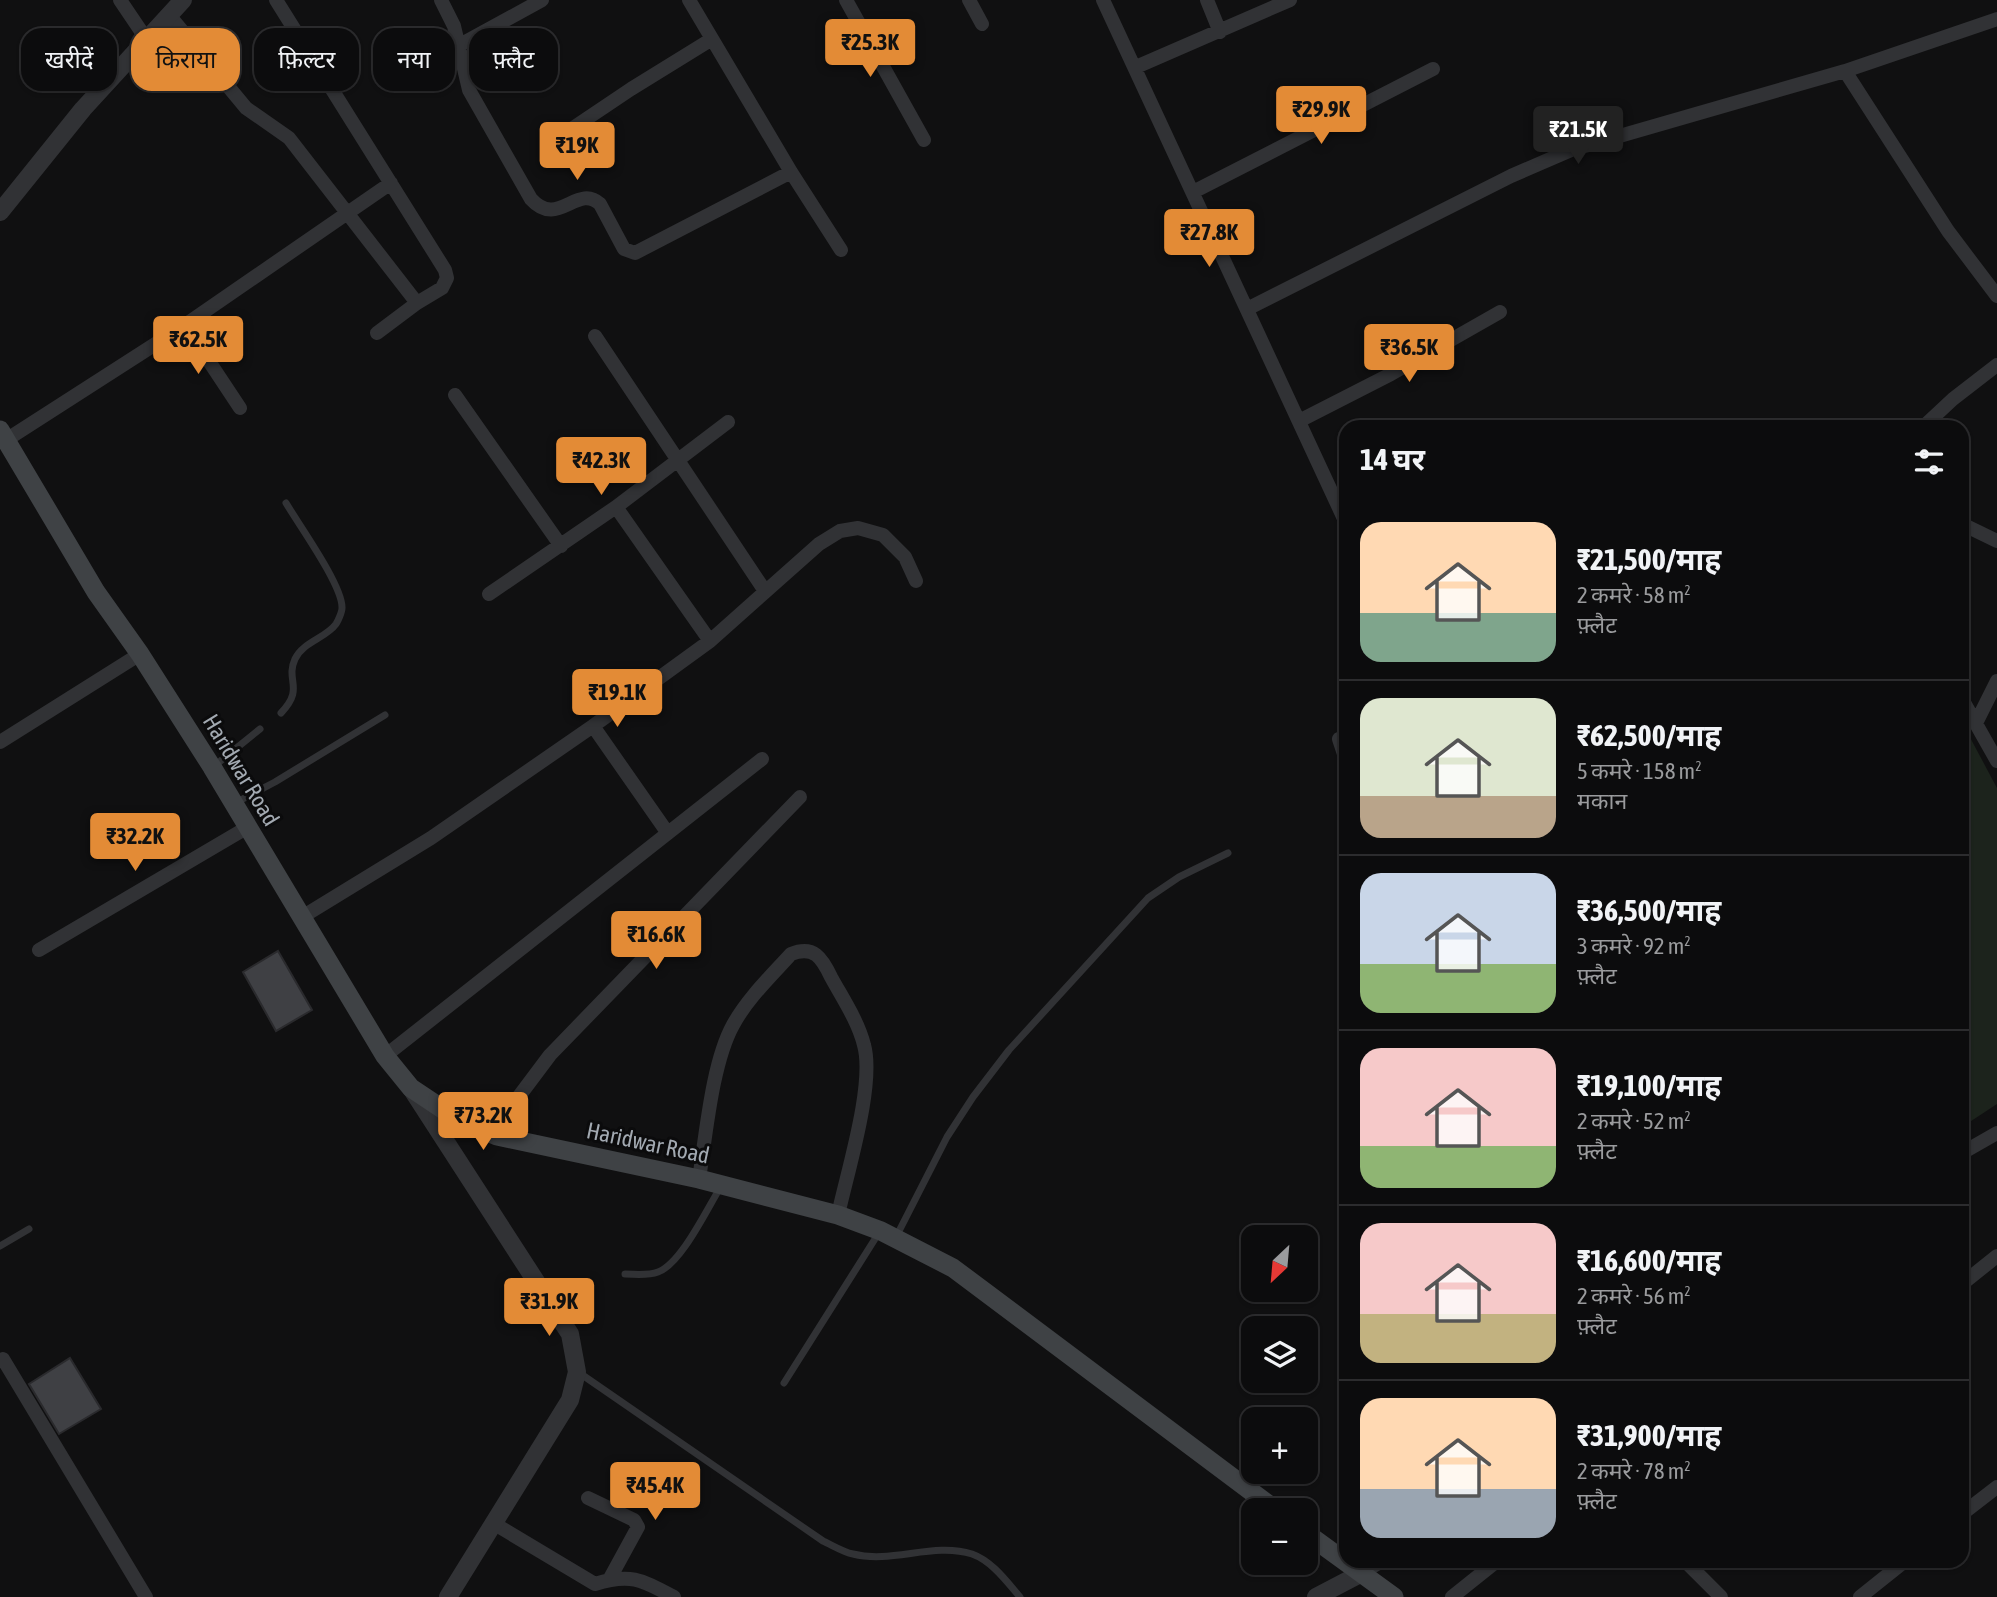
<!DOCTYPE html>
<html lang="hi">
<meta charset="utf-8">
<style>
body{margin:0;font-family:"Asap Condensed","Noto Sans Devanagari",sans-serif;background:#1a1a1b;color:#f1f3f6;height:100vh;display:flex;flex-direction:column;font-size:26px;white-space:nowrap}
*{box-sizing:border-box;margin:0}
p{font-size:23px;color:#9a9b9d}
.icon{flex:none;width:38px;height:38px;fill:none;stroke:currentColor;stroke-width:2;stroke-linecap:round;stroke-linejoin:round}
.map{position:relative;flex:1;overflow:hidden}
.panel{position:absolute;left:1339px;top:420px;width:630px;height:1148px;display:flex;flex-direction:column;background:#0c0c0d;border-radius:21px;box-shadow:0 2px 5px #0004,0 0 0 2px #2c2c2e}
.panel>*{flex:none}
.hud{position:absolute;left:21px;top:28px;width:665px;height:63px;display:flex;gap:14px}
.needle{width:46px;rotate:206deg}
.fabs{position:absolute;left:1241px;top:1225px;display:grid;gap:14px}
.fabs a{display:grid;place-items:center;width:77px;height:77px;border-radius:14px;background:#0c0c0d;box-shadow:0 2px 5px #0004,0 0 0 2px #2c2c2e;font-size:35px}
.price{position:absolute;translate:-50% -60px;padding:0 16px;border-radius:7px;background:#e38b36;color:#111;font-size:23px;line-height:46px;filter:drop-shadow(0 2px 4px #0008)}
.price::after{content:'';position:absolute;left:50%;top:42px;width:21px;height:16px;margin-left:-10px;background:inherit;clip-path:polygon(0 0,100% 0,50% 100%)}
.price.selected{background:#222;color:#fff}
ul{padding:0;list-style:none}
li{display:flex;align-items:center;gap:21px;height:175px;padding:0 21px}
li+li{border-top:2px solid #2c2c2e}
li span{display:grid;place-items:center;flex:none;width:196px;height:140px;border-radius:21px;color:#555}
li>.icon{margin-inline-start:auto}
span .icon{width:84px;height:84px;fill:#fffc;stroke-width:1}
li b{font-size:30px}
h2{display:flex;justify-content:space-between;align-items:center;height:84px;padding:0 21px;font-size:30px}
.pill{padding:0 24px;border-radius:21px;background:#0c0c0d;box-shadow:0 2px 5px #0004,0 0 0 2px #2c2c2e;font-size:24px;line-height:63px}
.pill.selected{background:#e38b36;color:#111}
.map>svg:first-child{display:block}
.green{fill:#1c231c}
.building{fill:#3f4044;stroke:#2a2a2d;stroke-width:2}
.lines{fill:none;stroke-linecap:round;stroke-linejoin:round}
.service{stroke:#313235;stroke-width:7}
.minor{stroke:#313235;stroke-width:14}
.tertiary{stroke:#313235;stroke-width:18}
.secondary{stroke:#3f4245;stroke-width:19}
.labels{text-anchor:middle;stroke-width:6;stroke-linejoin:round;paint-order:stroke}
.street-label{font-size:23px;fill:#a2a9b1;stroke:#0b0b0c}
</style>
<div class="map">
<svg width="1997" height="1597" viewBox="0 0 1997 1597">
<rect width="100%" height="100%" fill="#101011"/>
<path class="green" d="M1966,730L1997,788V1104L1962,1127V732Z"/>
<path class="building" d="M278,951L312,1010L276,1031L243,972Z
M70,1358L101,1409L59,1434L29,1384Z"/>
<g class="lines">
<path class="service" d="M281,713C305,688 285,681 295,659C303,642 326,638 336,624C338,621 342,612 342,608C343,586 299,525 286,503
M213,767L260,729
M237,802L275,782L385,715
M896,1237L947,1137L973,1097L1009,1050L1148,898L1179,877L1228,853
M0,1246L29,1229
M625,1274C635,1274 647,1276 658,1272C681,1264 707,1209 720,1188
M578,1372L823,1541C832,1545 843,1552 853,1554C892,1564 933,1542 972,1554C992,1561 1007,1582 1020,1597
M784,1383L880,1231"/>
<path class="minor" d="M120,0L147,40
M276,0L445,270L447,278L442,288L417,303L377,333
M441,0L454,26L469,90L531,199C558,229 577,183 600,204L624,249L635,253L791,172
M689,0L791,172L841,250
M846,0L924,140
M969,0L982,24
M1103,0L1346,523
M1207,0L1220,32
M169,15L246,108L289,138L417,303
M460,45L542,0
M1136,67L1290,0
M1845,71L1948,231L1997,296
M570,130L631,89L712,39
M1193,192L1433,69
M1247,309L1511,176L1571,150L1845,71L1997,19
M185,325L240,408
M595,336L765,591
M455,395L561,546
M1299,421L1391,374L1500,312
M1923,427L1953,399L1997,365
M6,440L185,325L391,183
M616,507L710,641
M1962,524L1997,541
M489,594L616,507L728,422
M1962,699L1997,761
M1976,723L1997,681
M593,726L667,832
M1339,739L1346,760
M0,742L140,654
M302,917L431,838L593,726L710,641L819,544L840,531L858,528L883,535L905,557L916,581
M39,950L248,827
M385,1056L762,759
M497,1136L511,1107L550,1055L800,797
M1962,1153L1997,1133
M699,1179C706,1135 712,1063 733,1025C747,999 771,976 791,954C814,945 822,958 831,977C843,999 858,1021 864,1045C875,1084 847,1173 838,1215
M1962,1284L1997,1256
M0,1361L3,1359L146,1597
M588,1498L634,1520L638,1527L609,1580
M1962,1514L1997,1487
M493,1523L595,1584C631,1573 642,1580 674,1597
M1685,1561L1721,1597
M1360,1574L1382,1561
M1452,1597L1497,1561
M1860,1597L1905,1561"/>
<path class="tertiary" d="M0,212L83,109L183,0
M411,1088L570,1334L577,1372L570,1400L448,1597
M1316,1597L1360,1574"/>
<path class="secondary" d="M0,430L96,592L140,654L212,767L385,1056L411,1088L456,1118L497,1136L699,1179L838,1215L881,1231L953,1268L1276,1510
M1306,1533L1394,1597"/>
</g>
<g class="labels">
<g class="street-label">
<text transform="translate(241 770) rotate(59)" y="8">Haridwar Road</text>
<text transform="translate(648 1143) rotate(12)" y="8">Haridwar Road</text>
</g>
</g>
</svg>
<div class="fabs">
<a><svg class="needle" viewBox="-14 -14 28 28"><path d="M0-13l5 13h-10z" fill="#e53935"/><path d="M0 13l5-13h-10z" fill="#9a9b9d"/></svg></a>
<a><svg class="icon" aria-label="layers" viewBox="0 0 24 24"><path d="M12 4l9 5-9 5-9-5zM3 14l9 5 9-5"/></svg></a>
<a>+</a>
<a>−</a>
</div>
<b class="price" style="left:870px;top:79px">₹25.3K</b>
<b class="price" style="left:1321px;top:146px">₹29.9K</b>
<b class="price selected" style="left:1578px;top:166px">₹21.5K</b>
<b class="price" style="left:577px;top:182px">₹19K</b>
<b class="price" style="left:1209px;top:269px">₹27.8K</b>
<b class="price" style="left:198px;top:376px">₹62.5K</b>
<b class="price" style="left:1409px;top:384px">₹36.5K</b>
<b class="price" style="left:601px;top:497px">₹42.3K</b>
<b class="price" style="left:617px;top:729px">₹19.1K</b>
<b class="price" style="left:135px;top:873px">₹32.2K</b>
<b class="price" style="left:656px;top:971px">₹16.6K</b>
<b class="price" style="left:483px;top:1152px">₹73.2K</b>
<b class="price" style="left:549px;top:1338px">₹31.9K</b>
<b class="price" style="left:655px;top:1522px">₹45.4K</b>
<div class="hud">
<a class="pill">खरीदें</a>
<a class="pill selected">किराया</a>
<a class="pill">फ़िल्टर</a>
<a class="pill">नया</a>
<a class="pill">फ़्लैट</a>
</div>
<section class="panel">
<h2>14 घर<svg class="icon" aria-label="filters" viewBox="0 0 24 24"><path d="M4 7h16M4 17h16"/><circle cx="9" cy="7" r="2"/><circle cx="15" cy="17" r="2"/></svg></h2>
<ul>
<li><span style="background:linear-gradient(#ffd9b3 65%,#7fa58c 0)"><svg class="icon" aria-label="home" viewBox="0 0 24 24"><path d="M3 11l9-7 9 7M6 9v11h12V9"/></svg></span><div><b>₹21,500/माह</b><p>2 कमरे · 58 m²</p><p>फ़्लैट</p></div></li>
<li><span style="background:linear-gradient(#dfe7d0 70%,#b9a48a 0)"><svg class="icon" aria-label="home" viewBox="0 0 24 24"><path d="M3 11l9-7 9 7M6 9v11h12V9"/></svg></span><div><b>₹62,500/माह</b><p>5 कमरे · 158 m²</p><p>मकान</p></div></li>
<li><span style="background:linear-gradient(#c9d6e8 65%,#8fb573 0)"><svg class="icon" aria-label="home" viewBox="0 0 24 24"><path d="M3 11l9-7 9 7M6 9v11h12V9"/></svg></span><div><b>₹36,500/माह</b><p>3 कमरे · 92 m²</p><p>फ़्लैट</p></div></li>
<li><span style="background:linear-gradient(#f6c9c9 70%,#8fb573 0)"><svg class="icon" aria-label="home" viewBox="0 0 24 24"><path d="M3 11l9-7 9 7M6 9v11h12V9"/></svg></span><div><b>₹19,100/माह</b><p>2 कमरे · 52 m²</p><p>फ़्लैट</p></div></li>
<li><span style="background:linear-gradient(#f6c9c9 65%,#c2b280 0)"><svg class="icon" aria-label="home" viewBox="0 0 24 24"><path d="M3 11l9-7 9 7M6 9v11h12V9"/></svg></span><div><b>₹16,600/माह</b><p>2 कमरे · 56 m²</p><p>फ़्लैट</p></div></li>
<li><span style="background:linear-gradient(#ffd9b3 65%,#9aa5b1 0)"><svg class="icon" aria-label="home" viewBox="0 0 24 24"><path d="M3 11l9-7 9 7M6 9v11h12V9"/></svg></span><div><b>₹31,900/माह</b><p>2 कमरे · 78 m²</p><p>फ़्लैट</p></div></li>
</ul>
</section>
</div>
